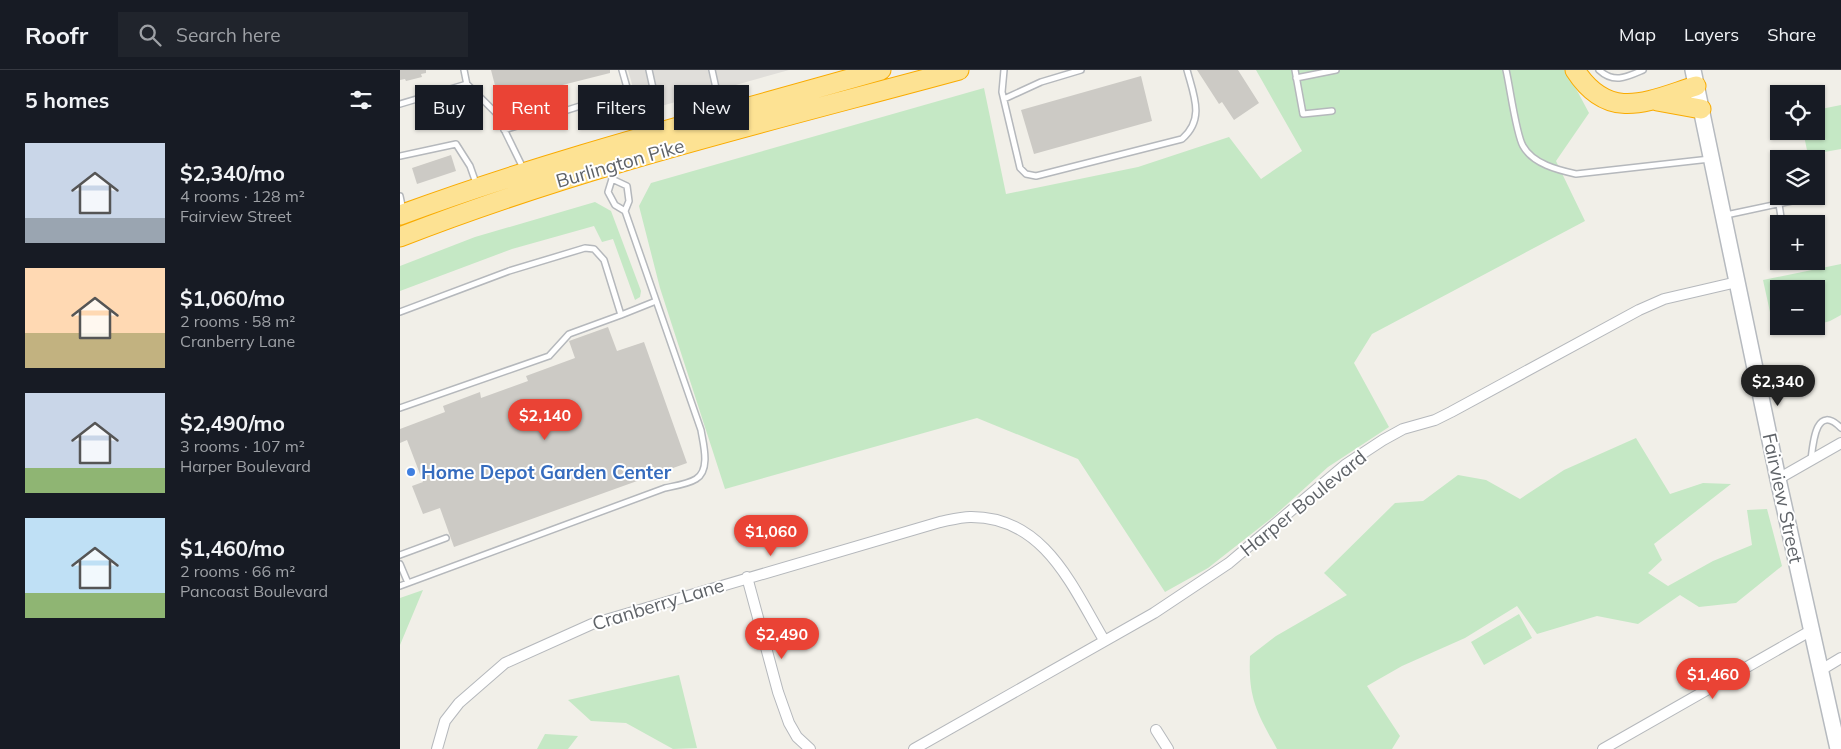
<!DOCTYPE html>
<meta charset="utf-8">
<style>
body{margin:0;font-family:Mulish,sans-serif;background:#20242c;color:#f1f3f6;height:100vh;display:flex;flex-direction:column;font-size:19px;white-space:nowrap}
*{box-sizing:border-box;margin:0}
p{font-size:16px;color:#9ea1a6}
.icon{flex:none;width:28px;height:28px;fill:none;stroke:currentColor;stroke-width:2;stroke-linecap:round;stroke-linejoin:round}
.map{position:relative;flex:1;overflow:hidden}
.panel{display:flex;flex-direction:column;background:#171b24;width:400px}
.panel>*{flex:none}
.top-card{position:absolute;left:15px;top:15px;width:475px;height:45px;display:flex;gap:10px}
.buttons{position:absolute;left:1370px;top:15px;display:grid;gap:10px}
.buttons a{display:grid;place-items:center;width:55px;height:55px;border-radius:0px;background:#171b24;box-shadow:0 1px 4px #0004;font-size:25px}
.price{position:absolute;translate:-50% -42px;padding:0 11px;border-radius:18px;background:#ea4335;color:#fff;font-size:16px;line-height:32px;filter:drop-shadow(0 1px 2px #0008)}
.price::after{content:'';position:absolute;left:50%;top:30px;width:15px;height:11px;margin-left:-8px;background:inherit;clip-path:polygon(0 0,100% 0,50% 100%)}
.price.selected{background:#222;color:#fff}
ul{padding:0;list-style:none}
li{display:flex;align-items:center;gap:15px;height:125px;padding:0 25px}
li span{display:grid;place-items:center;flex:none;width:140px;height:100px;border-radius:0px;color:#555}
li>.icon{margin-inline-start:auto}
span .icon{width:60px;height:60px;fill:#fffc;stroke-width:1}
li b{font-size:21px}
h2{display:flex;justify-content:space-between;align-items:center;height:60px;padding:0 25px;font-size:21px}
.pill{padding:0 18px;border-radius:0px;background:#171b24;box-shadow:0 1px 4px #0004;font-size:18px;line-height:45px}
.pill.selected{background:#ea4335;color:#fff}
header{display:flex;align-items:center;gap:30px;box-sizing:border-box;height:70px;padding:0 25px;background:#171b24;border-bottom:1px solid #363941}
header strong{font-size:24px}
nav{display:flex;gap:28px;margin-inline-start:auto;font-size:18px}
.search{width:350px;height:45px;background:#20242c;display:flex;align-items:center;gap:12px;box-sizing:border-box;padding:0 18px;border-radius:0px;color:#9ea1a6;font-size:19px}
main{display:flex;flex:1;min-height:0}
.map>svg:first-child{display:block}
.industrial{fill:#e0deda}
.green{fill:#c5e8c5}
.building{fill:#cccac5}
.lines{fill:none;stroke-linecap:round;stroke-linejoin:round}
.lane-casing{stroke:#b5b8bc;stroke-width:8}
.street-casing{stroke:#b5b8bc;stroke-width:12}
.secondary-casing{stroke:#b6babf;stroke-width:18}
.highway-casing{stroke:#f9ab00;stroke-width:21}
.lane{stroke:#fff;stroke-width:5}
.street{stroke:#fff;stroke-width:10}
.secondary{stroke:#fff;stroke-width:15}
.highway{stroke:#fde293;stroke-width:19}
.shop-dot{fill:#3f7fe0;stroke:#fff;stroke-width:2}
.labels{text-anchor:middle;stroke-width:4;stroke-linejoin:round;paint-order:stroke}
.street-label{font-size:19px;fill:#5f6368;stroke:#fff}
.shop-label{font-size:19px;font-weight:bold;fill:#366cbe;stroke:#fff;text-anchor:start}
</style>
<header>
<strong>Roofr</strong>
<div class="search"><svg class="icon" aria-label="search" viewBox="0 0 24 24"><circle cx="10" cy="10" r="6"/><path d="M15 15l6 6"/></svg>Search here</div>
<nav><a>Map</a><a>Layers</a><a>Share</a></nav>
</header>
<main>
<section class="panel">
<h2>5 homes<svg class="icon" aria-label="filters" viewBox="0 0 24 24"><path d="M4 7h16M4 17h16"/><circle cx="9" cy="7" r="2"/><circle cx="15" cy="17" r="2"/></svg></h2>
<ul>
<li><span style="background:linear-gradient(#c9d6e8 75%,#9aa5b1 0)"><svg class="icon" aria-label="home" viewBox="0 0 24 24"><path d="M3 11l9-7 9 7M6 9v11h12V9"/></svg></span><div><b>$2,340/mo</b><p>4 rooms · 128 m²</p><p>Fairview Street</p></div></li>
<li><span style="background:linear-gradient(#ffd9b3 65%,#c2b280 0)"><svg class="icon" aria-label="home" viewBox="0 0 24 24"><path d="M3 11l9-7 9 7M6 9v11h12V9"/></svg></span><div><b>$1,060/mo</b><p>2 rooms · 58 m²</p><p>Cranberry Lane</p></div></li>
<li><span style="background:linear-gradient(#c9d6e8 75%,#8fb573 0)"><svg class="icon" aria-label="home" viewBox="0 0 24 24"><path d="M3 11l9-7 9 7M6 9v11h12V9"/></svg></span><div><b>$2,490/mo</b><p>3 rooms · 107 m²</p><p>Harper Boulevard</p></div></li>
<li><span style="background:linear-gradient(#bfe0f5 75%,#8fb573 0)"><svg class="icon" aria-label="home" viewBox="0 0 24 24"><path d="M3 11l9-7 9 7M6 9v11h12V9"/></svg></span><div><b>$1,460/mo</b><p>2 rooms · 66 m²</p><p>Pancoast Boulevard</p></div></li>
</ul>
</section>
<div class="map">
<svg width="1441" height="679" viewBox="0 0 1441 679">
<rect width="100%" height="100%" fill="#f1efe8"/>
<path class="industrial" d="M228,0H389L240,42Z"/>
<path class="green" d="M856,0H1166L1189,43L1156,91L1185,151L972,264L954,293L989,357L928,397L873,447L808,498L765,522L678,389L577,348L325,419L260,218L239,136L251,113L584,18L606,124L738,97L829,67L861,109L902,81Z
M1441,35V79L1408,85L1403,61H1416V40Z
M195,132L211,141L241,221L240,227L235,230L213,169L202,172L194,156L112,179L0,221V196L75,167Z
M1441,194V245L1430,251L1416,255V219H1379V256H1410L1375,265L1363,210Z
M1236,368L1270,424L1303,413L1331,414L1254,474L1262,490L1248,503L1268,516L1313,491L1352,475L1347,440L1367,439L1382,496L1336,533L1299,537L1280,525L1238,554L1197,546L1137,564L1117,536L1065,568L1002,596L967,616L1000,666L992,679H877C857,643 848,628 850,586L876,566L947,525L924,503L995,433L1023,431L1058,405L1086,410L1120,429L1164,400Z
M23,520L0,575V528Z
M1119,544L1132,568L1084,595L1071,572Z
M279,605L297,678L273,679L226,653L191,651L168,630Z
M145,664L178,666L168,679H137Z"/>
<path class="building" d="M0,0H26V3L21,4L22,7L6,11L5,9L0,10Z
M91,0H210V3L99,31Z
M797,0H838L859,33L834,50L822,32L819,34Z
M741,6L752,51L634,84L621,40Z
M51,85L56,101L17,114L12,98Z
M208,257L217,281L244,272L287,393L54,477L40,438L23,444L12,416L23,412L7,370L0,373V359L45,342L43,336L80,322L81,328L128,311L126,306L175,288L169,271Z"/>
<g class="lines">
<g class="lane-casing">
<path id="lane" d="M64,0L67,15
M249,0L262,59
M312,0L321,41
M604,0L602,22L620,98L626,104L636,106L782,69C805,49 794,26 787,0
M895,0L903,44L932,41
M1106,0C1110,17 1116,64 1123,76C1133,94 1158,100 1176,104L1310,89
M1199,0C1214,14 1227,7 1243,0
M896,8L936,0
M604,29L641,12L681,0
M0,34L67,14L96,43L124,100
M104,60L228,21L222,0
M0,86L56,74L70,96L76,113
M212,109L227,116L229,131L225,141
M0,126L3,140
M1379,134L1382,154
M1326,145L1406,128
M0,242L109,201L185,178L194,179L204,190L221,245L256,231
M0,338L149,286L169,264L221,245
M1411,390C1413,372 1416,333 1441,358
M0,485L46,468
M0,494L8,513
M0,516L265,418C274,416 288,414 296,409C311,400 303,373 301,360L225,141L215,135L208,122L212,109L210,99"/>
</g>
<g class="street-casing">
<path id="street" d="M1378,409L1441,373
M347,507L378,622L389,653L397,667L410,679
M1421,600L1441,588
M756,660L768,679
M37,679L45,651L59,633L105,593L192,554L540,452C550,450 561,447 570,447C644,446 672,516 704,570
M514,679L754,543L829,493L945,395L983,370L1003,359L1035,350L1051,342L1239,240L1264,229L1337,212
M1203,679L1412,560"/>
</g>
<g class="secondary-casing">
<path id="secondary" d="M1293,0L1378,409L1438,679"/>
</g>
<g class="highway-casing">
<path id="highway" d="M1175,0C1209,53 1248,31 1296,16
M1257,31L1301,39
M0,145C157,87 320,46 481,0
M0,167C181,96 371,51 559,0"/>
</g>
<use href="#lane" class="lane"/>
<use href="#street" class="street"/>
<use href="#secondary" class="secondary"/>
<use href="#highway" class="highway"/>
</g>
<circle class="shop-dot" cx="11" cy="402" r="5"/>
<g class="labels">
<g class="street-label">
<text transform="translate(220 93) rotate(-16)" y="7">Burlington Pike</text>
<text transform="translate(1383 428) rotate(78)" y="7">Fairview Street</text>
<text transform="translate(903 433) rotate(-39)" y="7">Harper Boulevard</text>
<text transform="translate(258 534) rotate(-17)" y="7">Cranberry Lane</text>
</g>
<g class="shop-label">
<text x="21" y="409">Home Depot Garden Center</text>
</g>
</g>
</svg>
<div class="buttons">
<a><svg class="icon" aria-label="locate" viewBox="0 0 24 24"><circle cx="12" cy="12" r="6"/><path d="M12 2v4M12 18v4M2 12h4M18 12h4"/></svg></a>
<a><svg class="icon" aria-label="layers" viewBox="0 0 24 24"><path d="M12 4l9 5-9 5-9-5zM3 14l9 5 9-5"/></svg></a>
<a>+</a>
<a>−</a>
</div>
<b class="price selected" style="left:1378px;top:337px">$2,340</b>
<b class="price" style="left:145px;top:371px">$2,140</b>
<b class="price" style="left:371px;top:487px">$1,060</b>
<b class="price" style="left:382px;top:590px">$2,490</b>
<b class="price" style="left:1313px;top:630px">$1,460</b>
<div class="top-card">
<a class="pill">Buy</a>
<a class="pill selected">Rent</a>
<a class="pill">Filters</a>
<a class="pill">New</a>
</div>
</div>
</main>
